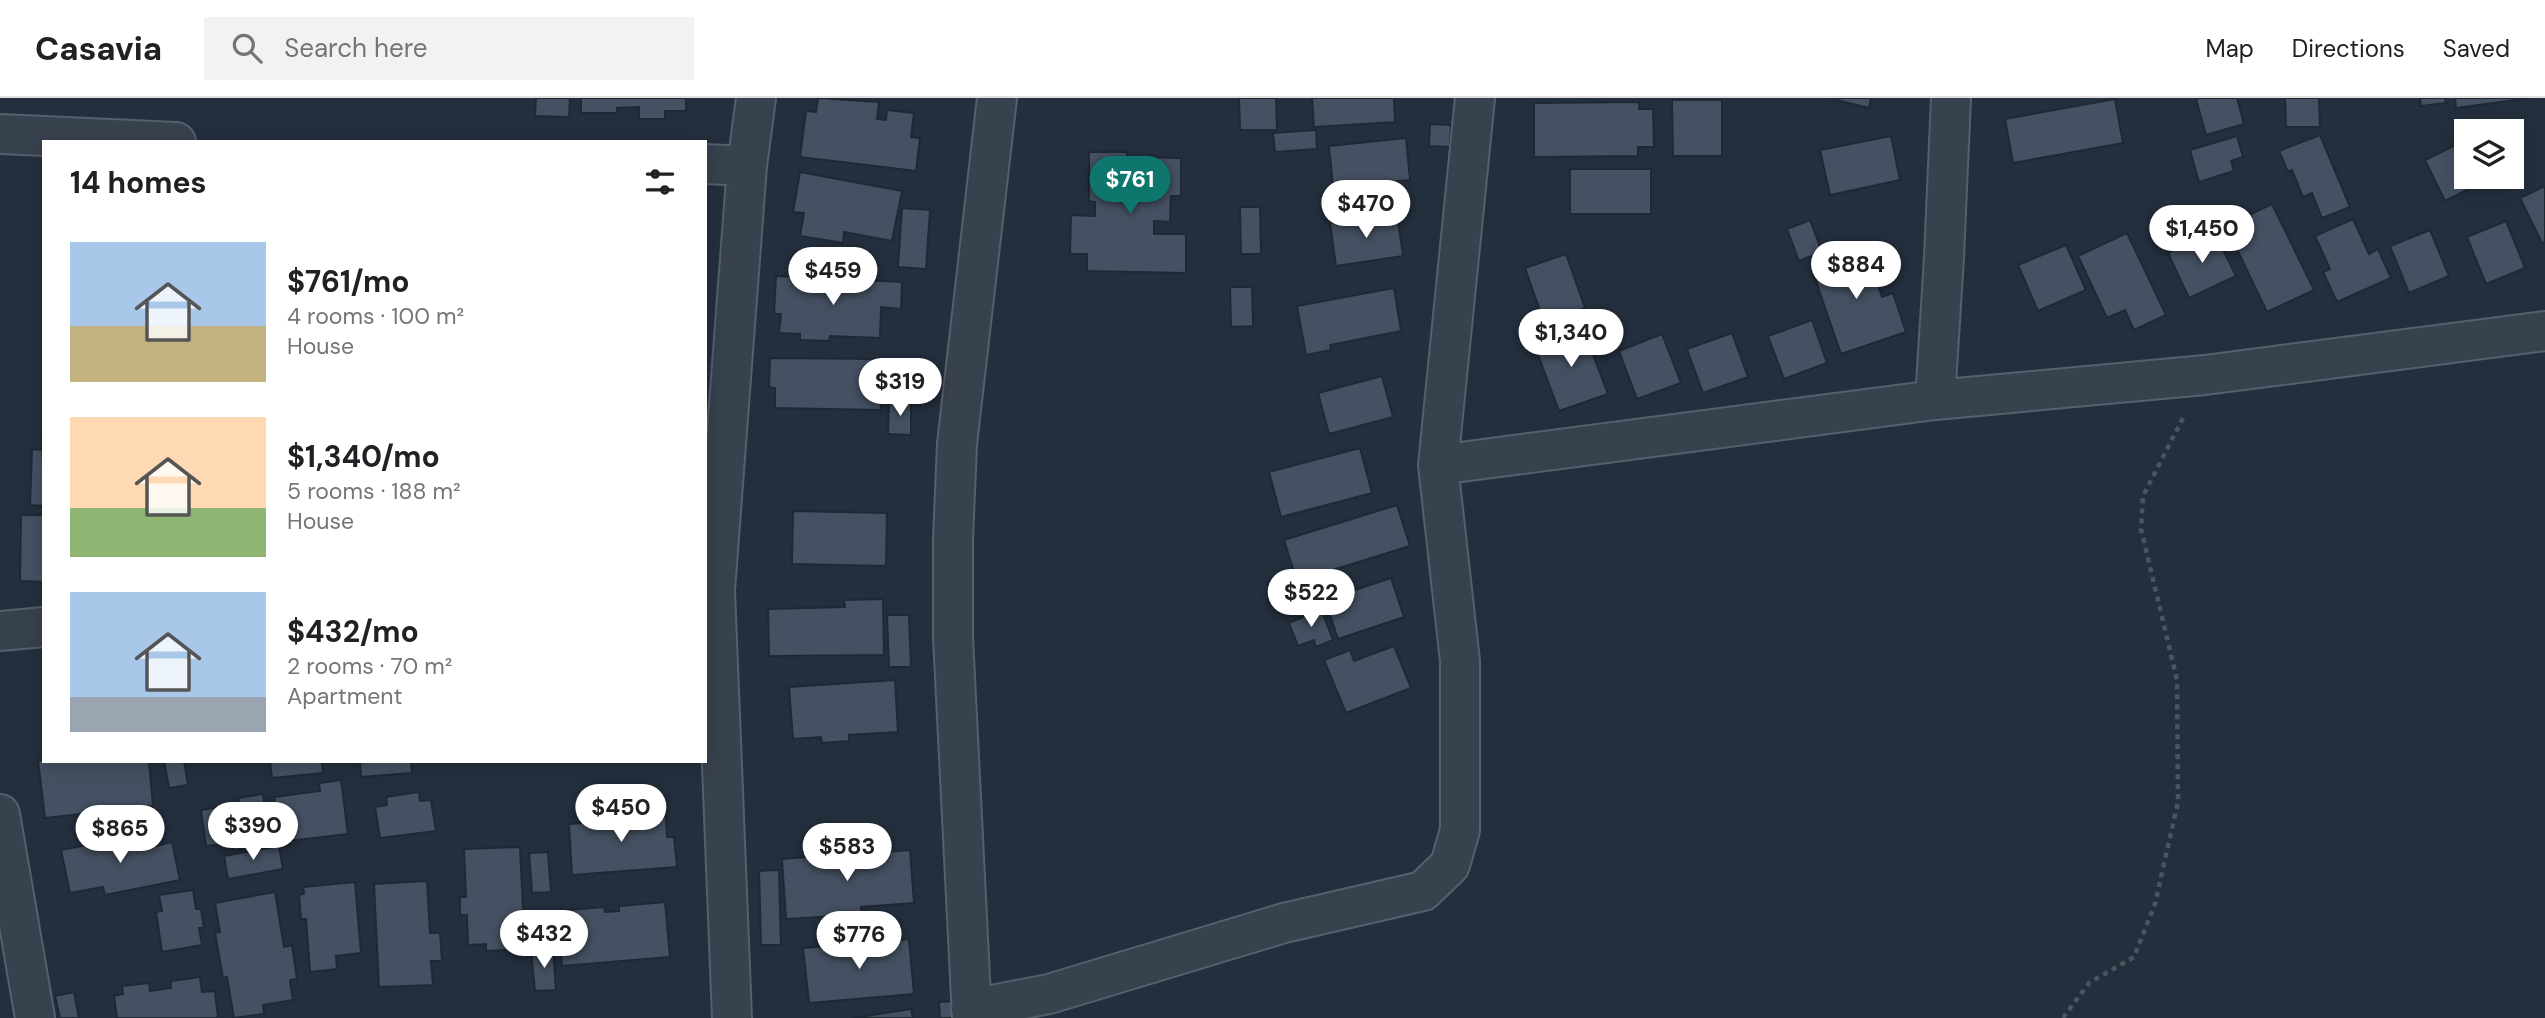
<!DOCTYPE html>
<meta charset="utf-8">
<style>
body{margin:0;font-family:"DM Sans",sans-serif;background:#f2f2f2;color:#202124;height:100vh;display:flex;flex-direction:column;font-size:26px;white-space:nowrap}
*{box-sizing:border-box;margin:0}
p{font-size:23px;color:#757577}
.icon{flex:none;width:38px;height:38px;fill:none;stroke:currentColor;stroke-width:2;stroke-linecap:round;stroke-linejoin:round}
.map{position:relative;flex:1;overflow:hidden}
.side{position:absolute;left:42px;top:42px;width:665px;height:623px;display:flex;flex-direction:column;background:#fff;border-radius:0px;box-shadow:0 4px 18px #0003}
.side>*{flex:none}
.fabs{position:absolute;left:2454px;top:21px;display:grid;gap:14px}
.fabs a{display:grid;place-items:center;width:70px;height:70px;border-radius:0px;background:#fff;box-shadow:0 4px 18px #0003;font-size:35px}
.price{position:absolute;translate:-50% -60px;padding:0 16px;border-radius:24px;background:#fff;color:#222;font-size:23px;line-height:46px;filter:drop-shadow(0 2px 4px #0008)}
.price::after{content:'';position:absolute;left:50%;top:42px;width:21px;height:16px;margin-left:-10px;background:inherit;clip-path:polygon(0 0,100% 0,50% 100%)}
.price.on{background:#0f766e;color:#fff}
ul{padding:0;list-style:none}
li{display:flex;align-items:center;gap:21px;height:175px;padding:0 28px}
li span{display:grid;place-items:center;flex:none;width:196px;height:140px;border-radius:0px;color:#555}
li>.icon{margin-inline-start:auto}
span .icon{width:84px;height:84px;fill:#fffc;stroke-width:1}
li b{font-size:30px}
h2{display:flex;justify-content:space-between;align-items:center;height:84px;padding:0 28px;font-size:30px}
header{display:flex;align-items:center;gap:42px;box-sizing:border-box;height:98px;padding:0 35px;background:#fff;border-bottom:2px solid #e0e0e0}
header strong{font-size:33px}
nav{display:flex;gap:38px;margin-inline-start:auto;font-size:24px}
.search{width:490px;height:63px;background:#f2f2f2;display:flex;align-items:center;gap:18px;box-sizing:border-box;padding:0 24px;border-radius:0px;color:#757577;font-size:26px}
.map>svg:first-child{display:block}
.building{fill:#455162;stroke:#1f2835;stroke-width:2}
.lines{fill:none;stroke-linecap:round;stroke-linejoin:round}
.minor-casing{stroke:#565f6c;stroke-width:42}
.path{stroke:#44595c;stroke-width:4.5;stroke-dasharray:5 5;stroke-linecap:butt}
.minor{stroke:#38414e;stroke-width:38}
</style>
<header>
<strong>Casavia</strong>
<div class="search"><svg class="icon" aria-label="search" viewBox="0 0 24 24"><circle cx="10" cy="10" r="6"/><path d="M15 15l6 6"/></svg>Search here</div>
<nav><a>Map</a><a>Directions</a><a>Saved</a></nav>
</header>
<div class="map">
<svg width="2545" height="920" viewBox="0 0 2545 920">
<rect width="100%" height="100%" fill="#242f3e"/>
<path class="building" d="M536,0H570L569,19L535,18Z
M581,0H686V13H665V21H639V9L617,10V15H581Z
M818,0L879,4L877,21L886,22L887,12L914,15L911,39L920,40L916,73L800,59L806,13L816,14Z
M1239,0H1276L1277,32H1240Z
M1312,0H1394L1395,24L1314,29Z
M1829,0H1871L1869,10Z
M2200,0H2237L2244,26L2206,37L2196,1Z
M2285,0H2319L2320,29H2286Z
M2420,0H2445L2446,5L2421,8Z
M2455,0H2530L2456,10Z
M2115,1L2123,45L2013,65L2005,21Z
M1672,2H1722V58H1673Z
M1639,4V11H1653L1654,49H1638V58L1534,59V5Z
M1430,26L1451,27L1450,49L1429,48Z
M1316,32L1317,51L1275,54L1273,35Z
M2320,37L2350,109L2322,120L2312,95L2303,99L2292,72L2288,74L2279,53Z
M1891,38L1900,82L1830,97L1820,52Z
M2237,38L2243,59L2231,63L2234,73L2199,84L2190,52Z
M1406,40L1410,82L1333,89L1329,48Z
M2466,42V79H2475L2479,86L2445,103L2425,62Z
M1089,54H1127V59L1181,60V98H1171L1170,124L1154,123V136H1186V175L1087,173V156H1070L1071,117L1095,118V104L1089,103Z
M1570,71H1651V116H1570Z
M800,74L902,93L892,143L844,134L843,145L800,138L804,115L793,114Z
M2545,88V144L2542,145L2520,100Z
M2272,106L2314,192L2267,214L2226,128Z
M1240,109H1260L1261,156H1241Z
M902,110L930,112L926,171L898,169Z
M1397,115L1403,158L1336,168L1330,125Z
M2353,121L2369,156L2378,151L2391,180L2337,204L2323,174L2330,171L2315,138Z
M1810,122L1822,154L1799,163L1787,131Z
M2506,123L2525,170L2486,186L2467,139Z
M2430,132L2449,178L2409,195L2390,148Z
M2214,133L2236,178L2189,200L2168,155Z
M2127,135L2166,217L2134,232L2125,212L2107,220L2078,158Z
M2066,147L2086,192L2038,213L2018,167Z
M1865,148L1882,199L1893,195L1906,234L1841,256L1810,166Z
M1566,156L1585,210L1544,224L1525,170Z
M776,178L902,184L901,211L881,209L880,240L830,238L829,243L800,242V236L779,235L781,216H774Z
M1230,189H1252L1253,228L1231,229Z
M1394,190L1401,233L1330,247L1331,252L1306,257L1297,208Z
M1812,222L1827,265L1784,281L1768,238Z
M1582,228L1608,296L1559,313L1534,246Z
M1732,235L1748,279L1703,295L1687,251Z
M1662,236L1681,285L1637,301L1619,253Z
M770,260L882,261L881,312L775,310V290L769,289Z
M1382,278L1393,319L1329,336L1318,295Z
M889,303L911,304V337L888,336Z
M42,335L44,408L30,407L32,351L42,352Z
M1360,350L1372,395L1281,419L1269,374Z
M1397,407L1410,448L1297,483L1284,442Z
M793,413L887,415L886,468L792,466Z
M21,417H44V484L20,483Z
M1391,480L1404,519L1338,541L1325,502Z
M883,501L884,557L769,558L768,511L845,509L844,502Z
M1321,511L1333,542L1316,549L1314,542L1298,548L1289,525Z
M887,517H909L911,569H889Z
M1394,548L1411,590L1346,615L1324,562L1350,552L1354,563Z
M895,582L898,634L849,637V643L822,645L821,639L793,641L789,589Z
M38,662L149,663L153,708L45,720Z
M164,663H184L188,687L169,690Z
M270,663H322L323,675L272,680Z
M360,663H411L412,675L361,679Z
M341,682L348,736L279,744L274,699L320,693L319,685Z
M419,694L420,703L431,702L436,733L380,740L375,709L387,707L386,699Z
M263,696L269,740L251,742L252,750L233,752V745L206,748L201,712L239,706L238,700Z
M644,712L645,720L666,718L667,739H674L677,769L572,777L569,726L603,723L602,715Z
M153,734L156,748L172,744L180,782L105,797L103,789L70,795L61,752Z
M885,747L886,754L910,752L914,805L861,809V825L837,826L836,818L786,821L782,761L843,756L842,749Z
M279,748L283,771L228,781L224,758Z
M520,749L525,851L486,853V846L468,847L467,817H460V799H466L464,751Z
M548,754L551,794L532,795L529,755Z
M779,772L781,847H761L759,773Z
M427,783L430,835H440L442,863H431L433,887L379,889L374,786Z
M355,784L361,855L336,858L337,871L310,874L306,821H301L299,797L304,796L303,789Z
M193,792L196,811H201L204,830H199L202,847L162,854L156,814L162,813L159,797Z
M275,794L284,849L292,847L297,881L290,882L293,902L263,907L264,916L234,920L227,879L223,880L215,835L220,834L215,805Z
M665,804L670,859L562,868L557,813L604,809L605,814L619,813V808Z
M909,841L914,896L809,905L803,850Z
M553,850L556,892L535,893L531,852Z
M200,879L202,894L215,893L218,920H117L114,898L123,896L122,888L149,885L150,893L171,890V883Z
M74,894L79,920H60L55,898Z
M955,903L956,920H940L939,904Z
M911,911L913,920H853Z"/>
<g class="lines">
<g class="minor-casing">
<path id="minor" d="M0,36L176,44
M705,66L747,68
M1935,302L1944,159L1951,0
M1438,367L1935,302L2205,277L2545,233
M0,533L44,529
M0,716L35,920
M971,911L1049,896L1284,825L1423,793L1450,767L1460,732V563L1438,367L1475,0
M732,920L715,492L747,68L756,0
M972,920L953,539V441L957,346L997,0"/>
</g>
<path class="path" d="M2063,920L2089,885L2134,859L2155,806L2178,704L2177,582L2141,431L2143,398L2184,318"/>
<use href="#minor" class="minor"/>
</g>
</svg>
<div class="fabs">
<a><svg class="icon" aria-label="layers" viewBox="0 0 24 24"><path d="M12 4l9 5-9 5-9-5zM3 14l9 5 9-5"/></svg></a>
</div>
<b class="price on" style="left:1130px;top:118px">$761</b>
<b class="price" style="left:1366px;top:142px">$470</b>
<b class="price" style="left:2202px;top:167px">$1,450</b>
<b class="price" style="left:1856px;top:203px">$884</b>
<b class="price" style="left:833px;top:209px">$459</b>
<b class="price" style="left:1571px;top:271px">$1,340</b>
<b class="price" style="left:900px;top:320px">$319</b>
<b class="price" style="left:1311px;top:531px">$522</b>
<b class="price" style="left:621px;top:746px">$450</b>
<b class="price" style="left:253px;top:764px">$390</b>
<b class="price" style="left:120px;top:767px">$865</b>
<b class="price" style="left:847px;top:785px">$583</b>
<b class="price" style="left:544px;top:872px">$432</b>
<b class="price" style="left:859px;top:873px">$776</b>
<section class="side">
<h2>14 homes<svg class="icon" aria-label="filters" viewBox="0 0 24 24"><path d="M4 7h16M4 17h16"/><circle cx="9" cy="7" r="2"/><circle cx="15" cy="17" r="2"/></svg></h2>
<ul>
<li><span style="background:linear-gradient(#a9c7e8 60%,#c2b280 0)"><svg class="icon" aria-label="home" viewBox="0 0 24 24"><path d="M3 11l9-7 9 7M6 9v11h12V9"/></svg></span><div><b>$761/mo</b><p>4 rooms · 100 m²</p><p>House</p></div></li>
<li><span style="background:linear-gradient(#ffd9b3 65%,#8fb573 0)"><svg class="icon" aria-label="home" viewBox="0 0 24 24"><path d="M3 11l9-7 9 7M6 9v11h12V9"/></svg></span><div><b>$1,340/mo</b><p>5 rooms · 188 m²</p><p>House</p></div></li>
<li><span style="background:linear-gradient(#a9c7e8 75%,#9aa5b1 0)"><svg class="icon" aria-label="home" viewBox="0 0 24 24"><path d="M3 11l9-7 9 7M6 9v11h12V9"/></svg></span><div><b>$432/mo</b><p>2 rooms · 70 m²</p><p>Apartment</p></div></li>
</ul>
</section>
</div>
